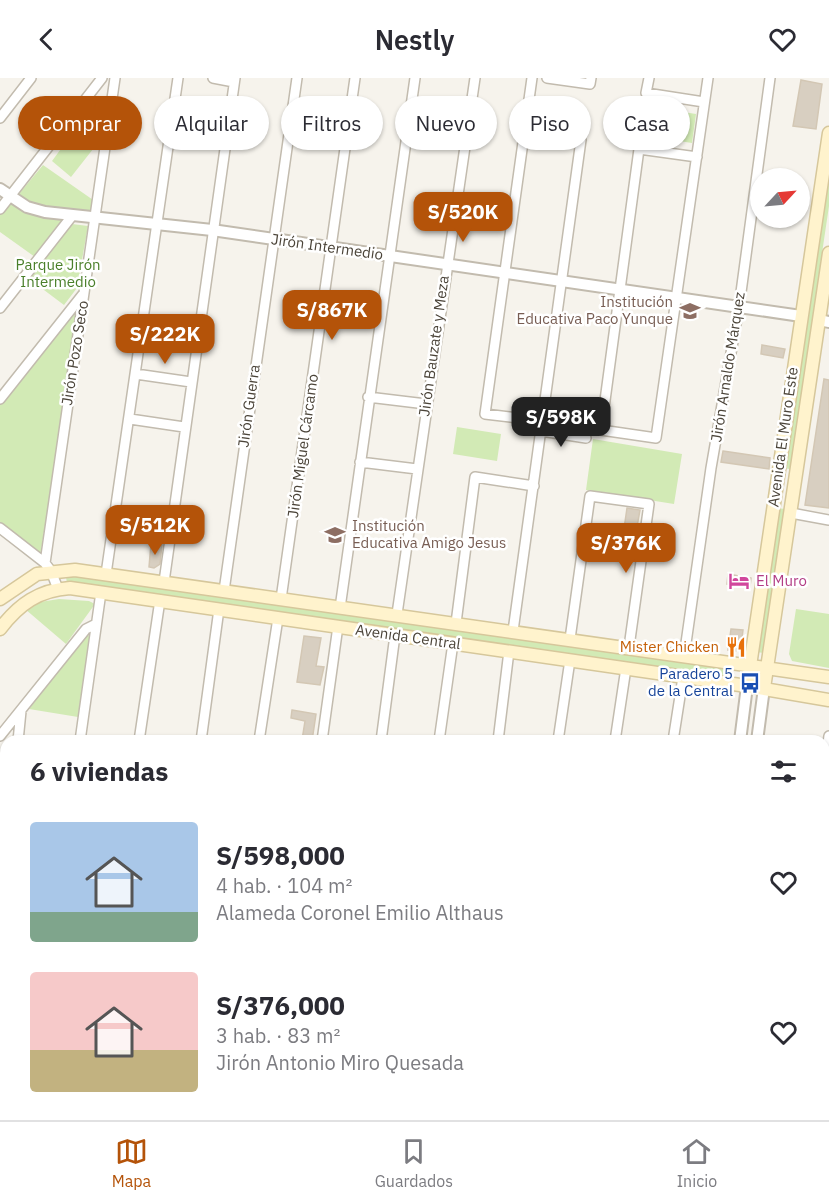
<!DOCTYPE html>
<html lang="es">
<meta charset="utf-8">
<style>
body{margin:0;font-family:"IBM Plex Sans",sans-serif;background:#f7f7f7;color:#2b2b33;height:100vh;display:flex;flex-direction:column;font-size:22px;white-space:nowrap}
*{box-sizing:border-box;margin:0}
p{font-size:20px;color:#7c7c81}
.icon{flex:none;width:33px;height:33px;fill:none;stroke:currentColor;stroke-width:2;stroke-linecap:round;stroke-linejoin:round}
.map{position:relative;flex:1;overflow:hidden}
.details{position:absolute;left:0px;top:657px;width:830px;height:386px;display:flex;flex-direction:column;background:#fff;border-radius:18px 18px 0 0;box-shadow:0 2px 4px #0004}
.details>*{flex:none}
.top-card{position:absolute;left:18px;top:18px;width:794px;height:54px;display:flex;gap:12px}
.needle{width:39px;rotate:64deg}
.buttons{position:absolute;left:750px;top:90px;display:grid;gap:12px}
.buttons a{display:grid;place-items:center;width:60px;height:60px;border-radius:50%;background:#fff;box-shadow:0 2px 4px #0004;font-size:30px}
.price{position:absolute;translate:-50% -51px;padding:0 14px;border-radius:12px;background:#b45309;color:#fff;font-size:20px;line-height:39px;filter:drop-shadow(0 2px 3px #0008)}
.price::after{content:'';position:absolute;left:50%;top:36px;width:18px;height:14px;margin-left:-9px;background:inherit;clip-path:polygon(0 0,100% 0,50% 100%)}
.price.on{background:#222;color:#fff}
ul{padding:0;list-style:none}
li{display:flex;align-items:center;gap:18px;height:150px;padding:0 30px}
li span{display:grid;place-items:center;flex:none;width:168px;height:120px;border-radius:6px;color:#555}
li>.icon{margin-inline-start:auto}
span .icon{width:72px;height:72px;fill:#fffc;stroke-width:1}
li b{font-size:26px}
h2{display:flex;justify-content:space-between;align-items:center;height:72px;padding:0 30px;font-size:26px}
.pill{padding:0 21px;border-radius:27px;background:#fff;box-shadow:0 2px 4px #0004;font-size:21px;line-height:54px}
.pill.on{background:#b45309;color:#fff}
header{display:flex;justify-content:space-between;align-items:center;height:78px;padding:0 30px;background:#fff;font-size:27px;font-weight:600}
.tab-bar{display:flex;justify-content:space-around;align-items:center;height:84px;border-top:2px solid #e1e1e2;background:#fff;font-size:16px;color:#7c7c81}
.tab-bar a{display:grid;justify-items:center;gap:3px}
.tab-bar .on{color:#b45309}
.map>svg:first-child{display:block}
.green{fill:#d2eab5}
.building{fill:#d8cfc1;stroke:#d3c7b4;stroke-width:1.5}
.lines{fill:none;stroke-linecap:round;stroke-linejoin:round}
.minor-casing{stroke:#c2bbae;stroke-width:12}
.tertiary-casing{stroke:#c2bbae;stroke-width:14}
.secondary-casing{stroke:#d6c79b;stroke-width:15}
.minor{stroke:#fff;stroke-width:9}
.tertiary{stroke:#fff;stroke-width:10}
.secondary{stroke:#fff3cd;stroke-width:12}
.labels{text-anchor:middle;stroke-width:5;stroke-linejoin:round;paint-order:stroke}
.street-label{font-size:15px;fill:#4b4439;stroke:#fff}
.park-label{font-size:15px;fill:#4a7f2a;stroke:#fff}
.education-label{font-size:15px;fill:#785e54;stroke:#fff;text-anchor:end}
.hotel-label{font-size:15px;fill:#b23c85;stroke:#fff;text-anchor:start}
.food-label{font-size:15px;fill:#c56008;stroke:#fff;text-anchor:end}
.transit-label{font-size:15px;fill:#164399;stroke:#fff;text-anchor:end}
</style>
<header><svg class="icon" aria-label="back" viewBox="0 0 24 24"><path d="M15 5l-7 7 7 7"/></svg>Nestly<svg class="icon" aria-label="heart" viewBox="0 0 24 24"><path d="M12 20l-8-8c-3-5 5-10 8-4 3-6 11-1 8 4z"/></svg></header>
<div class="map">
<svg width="829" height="1042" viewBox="0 0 829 1042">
<rect width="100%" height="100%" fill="#f6f3ec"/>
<path class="green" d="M651,29L696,36L692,65L647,58Z
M77,49L97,66L71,99L52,83Z
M829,82V128L790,391L783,390Z
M43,87L96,124L92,134C66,133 40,131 18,117Z
M10,124L68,141L35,179L0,154V137Z
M72,146L88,148L77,210L64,227L28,200Z
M82,222L40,478L0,448V325Z
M457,349L501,356L497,383L453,376Z
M593,361L682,376L674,426L586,412Z
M777,430L785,431L764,575L756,574Z
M70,497L728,590L727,598L67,505L66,499Z
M59,521L89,523L95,526L66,566L25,531L40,524Z
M796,531L829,536V590L792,583L789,576Z
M87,557L90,558L78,639L29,631Z"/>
<path class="building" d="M801,2L822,6L816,51L793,48Z
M762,267L785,271L783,280L761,276Z
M824,301L829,302V430L805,427Z
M723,373L770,380L769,391L721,384Z
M627,430L640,432L636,454L624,451Z
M151,466L162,467L160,486L154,490L149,489Z
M728,496L751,500L750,509L727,506Z
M731,551L743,552L741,568L736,573L728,572Z
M304,558L321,560L316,588L324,589L320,607L297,604Z
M292,632L316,636L312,663L302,662L305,643L291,640Z"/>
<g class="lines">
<g class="minor-casing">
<path id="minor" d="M213,0L234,4
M532,0L485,336L542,343
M547,0L590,6L591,0
M649,0L646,15L704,24
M410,38L468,46
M0,40L31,0
M697,79L639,71L601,352L656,360L708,0
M0,131L102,0
M0,230L72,138
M136,296L191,304
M368,319L426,326
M0,321L84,215
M130,341L184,349
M541,353L586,360
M360,384L417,391
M791,435L829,442
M0,450L45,485
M106,496L178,0
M164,504L235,0
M58,511L51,493L45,485L115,0
M224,513L297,0
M281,521L355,0
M340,530L415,0
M397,536L475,0
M456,545L475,399L534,408
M513,553L581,62L524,54
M570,561L590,418L649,426L629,569
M684,579L711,390L739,229L770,0
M0,658L86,551L96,546
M18,663L21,633
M80,663L101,514
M139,663L160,522
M201,663L219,531
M259,663L278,540
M322,663L338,548
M381,663L395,557
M439,663L453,565
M498,663L509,573
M558,663L570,582
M615,663L626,590
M673,663L683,599
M824,693L829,658
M0,973L6,929
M791,1036L828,1042
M274,1042L275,1036
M321,1042V1036
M384,1042L385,1036
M443,1042L444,1036
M500,1042L501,1036
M560,1042L561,1036
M619,1042L620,1036
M683,1042L684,1036
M702,1042L703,1036"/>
</g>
<g class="tertiary-casing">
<path id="tertiary" d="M0,111L27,129L45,134L212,152L801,238
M819,242L829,244
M740,663L747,608
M757,663L764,610
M0,703L6,707
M0,789L6,750
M0,854L6,855
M824,972L829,973"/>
</g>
<g class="secondary-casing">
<path id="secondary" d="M0,521L37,496L75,492L829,599
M0,551C19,526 39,512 70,510L747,608L829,622
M747,608L829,55
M764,610L829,175"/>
</g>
<use href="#minor" class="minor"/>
<use href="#tertiary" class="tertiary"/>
<use href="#secondary" class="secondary"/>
</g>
<defs>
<g id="school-bare" transform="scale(1.62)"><path d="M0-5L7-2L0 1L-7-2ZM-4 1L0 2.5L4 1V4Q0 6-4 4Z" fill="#8d6e63" stroke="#fff" stroke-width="2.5" paint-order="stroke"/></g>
<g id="hotel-bare" transform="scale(1.62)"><path d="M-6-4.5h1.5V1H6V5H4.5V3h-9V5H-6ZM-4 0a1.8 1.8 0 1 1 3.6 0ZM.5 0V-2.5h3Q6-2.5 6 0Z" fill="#d1479c" stroke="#fff" stroke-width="2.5" paint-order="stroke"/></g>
<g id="restaurant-bare" transform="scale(1.62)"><path d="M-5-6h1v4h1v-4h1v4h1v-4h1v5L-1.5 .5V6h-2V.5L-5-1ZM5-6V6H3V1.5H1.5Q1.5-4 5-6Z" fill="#e8710a" stroke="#fff" stroke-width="2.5" paint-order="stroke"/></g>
<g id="bus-bare" transform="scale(1.62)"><path d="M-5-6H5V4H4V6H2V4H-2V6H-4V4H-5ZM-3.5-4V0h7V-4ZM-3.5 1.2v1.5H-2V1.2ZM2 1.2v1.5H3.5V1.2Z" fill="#1a4fb4" stroke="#fff" stroke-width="2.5" paint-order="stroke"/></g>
</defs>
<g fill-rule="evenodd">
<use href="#school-bare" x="690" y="233"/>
<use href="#school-bare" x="335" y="457"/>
<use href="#hotel-bare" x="739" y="503"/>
<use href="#restaurant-bare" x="736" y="569"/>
<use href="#bus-bare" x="750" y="605"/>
</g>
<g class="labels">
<g class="street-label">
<text transform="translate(327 169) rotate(8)" y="5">Jirón Intermedio</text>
<text transform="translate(434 268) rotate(-82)" y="5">Jirón Bauzate y Meza</text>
<text transform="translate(75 275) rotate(-81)" y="5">Jirón Pozo Seco</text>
<text transform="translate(728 289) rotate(-81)" y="5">Jirón Arnaldo Márquez</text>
<text transform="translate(249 328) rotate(-82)" y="5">Jirón Guerra</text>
<text transform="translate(783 359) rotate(-82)" y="5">Avenida El Muro Este</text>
<text transform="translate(303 368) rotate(-82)" y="5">Jirón Miguel Cárcamo</text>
<text transform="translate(408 559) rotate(8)" y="5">Avenida Central</text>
</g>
<g class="park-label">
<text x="58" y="192">Parque Jirón<tspan x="58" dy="17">Intermedio</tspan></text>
</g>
<g class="education-label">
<text x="673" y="229">Institución<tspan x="673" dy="17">Educativa Paco Yunque</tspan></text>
<text x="352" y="453" text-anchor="start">Institución<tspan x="352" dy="17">Educativa Amigo Jesus</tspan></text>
</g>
<g class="hotel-label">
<text x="756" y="508">El Muro</text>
</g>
<g class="food-label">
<text x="719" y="574">Mister Chicken</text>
</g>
<g class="transit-label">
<text x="733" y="601">Paradero 5<tspan x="733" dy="17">de la Central</tspan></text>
</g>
</g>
</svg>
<div class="buttons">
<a><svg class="needle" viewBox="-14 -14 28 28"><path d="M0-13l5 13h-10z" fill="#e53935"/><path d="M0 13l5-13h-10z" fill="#7c7c81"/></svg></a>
</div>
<b class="price" style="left:463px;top:165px">S/520K</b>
<b class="price" style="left:332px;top:263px">S/867K</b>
<b class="price" style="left:165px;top:287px">S/222K</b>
<b class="price on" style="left:561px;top:370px">S/598K</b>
<b class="price" style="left:155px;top:478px">S/512K</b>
<b class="price" style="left:626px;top:496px">S/376K</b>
<div class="top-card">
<a class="pill on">Comprar</a>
<a class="pill">Alquilar</a>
<a class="pill">Filtros</a>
<a class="pill">Nuevo</a>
<a class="pill">Piso</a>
<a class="pill">Casa</a>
</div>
<section class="details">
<h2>6 viviendas<svg class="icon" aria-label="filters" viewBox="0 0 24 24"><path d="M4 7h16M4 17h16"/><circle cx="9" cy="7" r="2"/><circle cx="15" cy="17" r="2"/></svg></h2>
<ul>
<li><span style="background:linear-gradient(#a9c7e8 75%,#7fa58c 0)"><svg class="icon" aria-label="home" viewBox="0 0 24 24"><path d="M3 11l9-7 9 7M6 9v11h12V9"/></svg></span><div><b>S/598,000</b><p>4 hab. · 104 m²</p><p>Alameda Coronel Emilio Althaus</p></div><svg class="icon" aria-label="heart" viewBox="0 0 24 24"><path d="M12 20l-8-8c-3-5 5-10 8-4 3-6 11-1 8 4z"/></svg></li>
<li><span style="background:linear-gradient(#f6c9c9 65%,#c2b280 0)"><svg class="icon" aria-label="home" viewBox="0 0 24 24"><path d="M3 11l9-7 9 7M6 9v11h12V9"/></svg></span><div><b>S/376,000</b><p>3 hab. · 83 m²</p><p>Jirón Antonio Miro Quesada</p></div><svg class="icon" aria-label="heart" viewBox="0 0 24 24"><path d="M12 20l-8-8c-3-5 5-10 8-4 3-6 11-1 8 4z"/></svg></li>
</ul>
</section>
</div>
<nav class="tab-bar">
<a class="on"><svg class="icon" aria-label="map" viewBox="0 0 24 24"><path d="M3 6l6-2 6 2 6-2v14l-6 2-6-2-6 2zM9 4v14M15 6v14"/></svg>Mapa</a>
<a><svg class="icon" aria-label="saved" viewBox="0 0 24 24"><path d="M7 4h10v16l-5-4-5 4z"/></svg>Guardados</a>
<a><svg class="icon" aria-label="home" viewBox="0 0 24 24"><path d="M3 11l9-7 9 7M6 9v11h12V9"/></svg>Inicio</a>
</nav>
